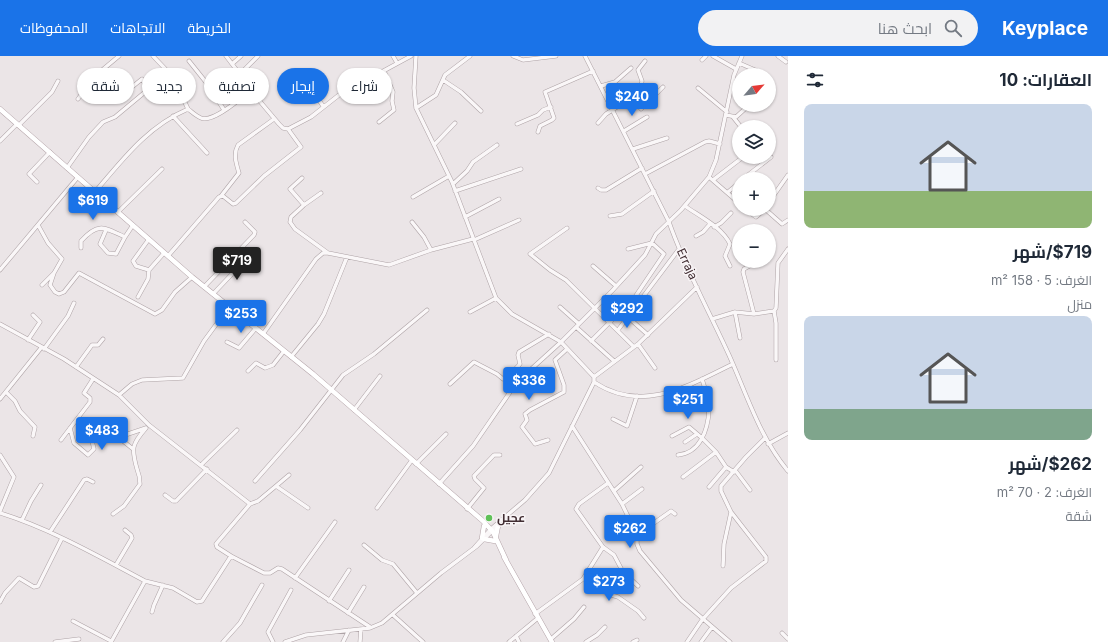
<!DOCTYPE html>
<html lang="ar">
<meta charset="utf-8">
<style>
body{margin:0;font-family:Inter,Cairo,sans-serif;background:#f2f2f3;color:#1f2937;direction:rtl;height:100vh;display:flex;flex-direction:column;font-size:15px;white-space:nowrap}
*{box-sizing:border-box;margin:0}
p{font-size:13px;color:#747a83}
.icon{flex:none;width:22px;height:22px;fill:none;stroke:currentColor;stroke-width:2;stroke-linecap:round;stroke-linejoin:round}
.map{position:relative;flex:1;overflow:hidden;direction:ltr}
.panel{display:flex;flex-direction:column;background:#fff;width:320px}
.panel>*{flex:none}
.guide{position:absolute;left:12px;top:12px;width:380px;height:36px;direction:rtl;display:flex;gap:8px}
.needle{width:26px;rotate:62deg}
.tools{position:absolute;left:732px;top:12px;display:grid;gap:8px}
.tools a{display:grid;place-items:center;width:44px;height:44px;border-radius:50%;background:#fff;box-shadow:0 1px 3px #0004;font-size:20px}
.price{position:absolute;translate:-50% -34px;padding:0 9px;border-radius:4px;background:#1a73e8;color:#fff;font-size:13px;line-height:26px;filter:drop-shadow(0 1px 2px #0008)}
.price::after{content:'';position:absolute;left:50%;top:24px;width:12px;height:9px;margin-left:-6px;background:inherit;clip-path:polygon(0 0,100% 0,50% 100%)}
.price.selected{background:#222;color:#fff}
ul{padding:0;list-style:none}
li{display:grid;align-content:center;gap:8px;height:212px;padding:0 16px}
li span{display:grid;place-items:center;height:124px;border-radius:8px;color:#555}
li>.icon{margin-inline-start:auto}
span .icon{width:72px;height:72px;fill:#fffc;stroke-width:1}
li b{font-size:17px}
h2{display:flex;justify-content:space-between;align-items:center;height:48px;padding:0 16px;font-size:17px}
.tag{padding:0 14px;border-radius:18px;background:#fff;box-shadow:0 1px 3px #0004;font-size:14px;line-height:36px}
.tag.selected{background:#1a73e8;color:#fff}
header{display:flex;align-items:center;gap:24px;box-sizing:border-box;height:56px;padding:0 20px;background:#1a73e8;color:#fff}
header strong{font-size:19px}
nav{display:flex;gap:22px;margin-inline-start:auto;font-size:14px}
.search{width:280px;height:36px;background:#f2f2f3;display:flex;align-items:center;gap:10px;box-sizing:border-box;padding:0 14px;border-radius:22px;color:#747a83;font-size:15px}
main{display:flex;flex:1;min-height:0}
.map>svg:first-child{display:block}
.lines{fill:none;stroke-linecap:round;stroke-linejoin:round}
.minor-casing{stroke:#aea3a6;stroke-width:4.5}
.major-casing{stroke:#b5a5aa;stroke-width:5.5}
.minor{stroke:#faf7f8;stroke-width:3.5}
.major{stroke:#fff;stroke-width:4.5}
.poi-dot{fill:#5fc158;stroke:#f8f4f6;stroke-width:1.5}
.labels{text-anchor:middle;stroke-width:3;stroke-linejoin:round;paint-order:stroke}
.street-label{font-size:12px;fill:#422e33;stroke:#f8f4f6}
.poi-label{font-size:12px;font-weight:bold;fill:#422e33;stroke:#f8f4f6;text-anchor:start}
</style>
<header>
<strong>Keyplace</strong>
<div class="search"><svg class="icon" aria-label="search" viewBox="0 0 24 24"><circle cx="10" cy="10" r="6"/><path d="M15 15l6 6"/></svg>ابحث هنا</div>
<nav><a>الخريطة</a><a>الاتجاهات</a><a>المحفوظات</a></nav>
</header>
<main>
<section class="panel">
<h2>العقارات: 10<svg class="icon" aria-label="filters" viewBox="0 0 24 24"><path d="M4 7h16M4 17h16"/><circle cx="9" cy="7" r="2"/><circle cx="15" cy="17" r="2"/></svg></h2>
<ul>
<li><span style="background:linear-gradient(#c9d6e8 70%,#8fb573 0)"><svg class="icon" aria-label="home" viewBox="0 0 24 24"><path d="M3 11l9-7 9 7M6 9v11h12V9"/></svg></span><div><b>$719/شهر</b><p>الغرف: 5 · 158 m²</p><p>منزل</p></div></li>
<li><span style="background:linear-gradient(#c9d6e8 75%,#7fa58c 0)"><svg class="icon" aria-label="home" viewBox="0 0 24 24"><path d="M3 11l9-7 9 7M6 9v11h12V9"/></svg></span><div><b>$262/شهر</b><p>الغرف: 2 · 70 m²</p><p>شقة</p></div></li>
</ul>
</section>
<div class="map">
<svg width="788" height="586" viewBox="0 0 788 586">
<rect width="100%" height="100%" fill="#ebe5e7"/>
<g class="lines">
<g class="minor-casing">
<path id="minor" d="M153,0L173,21L188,53
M226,0L254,37
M393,0L397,7
M416,0L414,32L416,52L452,126L496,242L512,258L561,286L594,321
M513,0L523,4L556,0
M585,0L669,166C685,212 709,255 729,299C747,339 760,382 788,415
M713,0L736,13
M778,0L786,6
M702,4L706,0
M189,5L209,30L224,54
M739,7L764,18
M232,8L241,0
M300,17L323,50
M240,18L258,0
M443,24L461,36L481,55
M601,30L615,26L631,12
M698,32L727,56
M632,41L641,53L663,31
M78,43L95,20L119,0
M416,52L436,39L445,19L470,0
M726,59L736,61L747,51
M173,60L207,97
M733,61L741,71
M379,66L394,54L392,45L393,36L384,15
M598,67L606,58L640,36L642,25L638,14L645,5
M517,68L538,59L543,54L551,51
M19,69L52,36L58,25
M748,71L753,68
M624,75L647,61
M538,76L540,70L552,64L554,62L545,36L593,15
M0,85L17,68
M434,89L455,67
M633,93L667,82
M67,112L89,81L103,66L115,61L145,36L147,31L142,23L132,31
M645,118L705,86L709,85L720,88
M709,121L739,147
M302,122L290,133L304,149L291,161L290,166L295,173L328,197
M743,123L771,101
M713,124L743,101
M37,126L29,118L50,96
M453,128L467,115L473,106L497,89
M598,132L601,134H606L642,112
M455,135L521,113
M95,136C123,103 148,70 188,53C192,56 196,60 201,62C212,67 239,44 247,37L252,36L279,68L283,72L288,73L311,61L339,39L411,0
M728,136L739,127
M221,140L239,117C236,107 233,98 238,89L274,63
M413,141L449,120
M769,146L788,119
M304,149L321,137
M685,150C699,160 722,171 730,188L725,200L730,210
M745,153L756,161L765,153
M765,153L782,168L788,164
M118,156L162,113
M610,160L622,158L654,135
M465,161L499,143
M412,166L424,181L431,194
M38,169L48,187L62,203L54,217L42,229
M714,171L721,167L731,157
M567,172L530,198L550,214L566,224L634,291
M106,174L100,188L108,197L116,198L125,181
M696,180L703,176L710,168
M474,184L519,164
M81,192V185C98,166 104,171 125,181L133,169
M168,200L219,141L223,140L233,148L236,147L264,120L301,91L288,73
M753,208L744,213L743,216L754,258
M593,210L616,230
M0,214L78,121
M149,214L136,210L133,205L149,183
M54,217L50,229L55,236L59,238L64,236L79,217L155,258L162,254L175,236L192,221
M204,231L254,179L255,176L245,166
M213,238L249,200
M138,241L148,223L149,214L164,197
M560,251L579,268
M774,255L776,267V304
M470,256L496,242
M735,256L740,282
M629,262L648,279
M712,263L735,256L754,258L774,255L776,252L778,207L788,193
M0,268L64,303L119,339L132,328L142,324L183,322L204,285L229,251
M576,271L614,305
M618,274L679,193
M263,278L316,203L323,197H328L389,209L431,194L473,183
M28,284L40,266L33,259
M591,285L635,241L664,198L652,187L628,193
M227,286L239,292L256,272
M638,288L655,312
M44,293L68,260L74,247
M291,301L318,268L324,258L347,201
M76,311L92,289H98L103,283
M248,315L256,307L265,312L273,309L284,295
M594,326C642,358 688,330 733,308
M450,328L474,306L497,318L503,323H506L520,308L518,299L519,296L549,278
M6,336L15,345L20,355L35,371L33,380
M119,339L149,369L250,448L216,488L217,491L231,500L202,545L197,546L173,532L145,525
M0,343L41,292
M354,354L380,320
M613,363L627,370L637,340
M572,370L622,448L637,479V488L640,495L681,544L730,586
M70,372L74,387L88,399L94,393L92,385L101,371H104L119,381L146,372
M672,380L689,371L702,382L716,396
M118,381L133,393
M61,384L90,346V342L84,337L93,323
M548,384L535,388L522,371L527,364L525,358L530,354L564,336V329L555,304L567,293
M685,386L697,378
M768,388L788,377
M0,399L14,421L0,455
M678,399C700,397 708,374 709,354C709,344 705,332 702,323
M416,408L446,378
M201,409L237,374
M735,414L750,434
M683,421L716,396L726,411L734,416
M255,425L300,374L343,319L374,298L427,254
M439,428L473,390L517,326L561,286L612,235L645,199L656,178L681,154L709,121L716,104L734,19L742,0
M276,430L289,419
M709,431L726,411
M614,435L641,411
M165,439L173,445H176L207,413
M250,448L258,445L276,430L308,452
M622,448L642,433
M377,452L412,404
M467,453L484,432L475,423L474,420L494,399H500
M0,457C51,473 98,500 145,525L111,586
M113,458L124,450L140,428C140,423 139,418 137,413C131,392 132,388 146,372
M22,464L31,445L41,429
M50,476L84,424L87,423L93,426
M637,479L671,455L675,458
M364,489L382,504L393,508L417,537
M603,491L614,499L623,516L638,530
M474,492L491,473L525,444L549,417L594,326V321L638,288L697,231
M231,500L264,517H270L278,512L282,513L370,571
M116,509L132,482L131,479L125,474
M723,510L724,488L731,456L721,435V430L746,401L765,382
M588,516L599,526L608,538L618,541L638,555L644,562
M295,522L335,466
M329,545L349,514
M0,546L5,537L19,522L34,531L38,530L62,482
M152,556L154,549L163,529
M348,557L364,531
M535,558L583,523L603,491L576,453L579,448L608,427
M393,559L423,586
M73,565L111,585
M782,577L788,583
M516,580L519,586
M551,583L574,563L584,551
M55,586L79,583
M223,586L240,567L262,529
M273,586L268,576L291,534
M285,586L306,579L370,572L382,567L441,517L477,490L498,469
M343,586L349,574
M360,586L361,573
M509,586L538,562
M586,586L597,579L605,571
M633,586L637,584
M687,586L702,564L731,532L766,505V501L731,456
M701,586L712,571"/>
</g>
<g class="major-casing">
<path id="major" d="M0,53L192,221L313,318L483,465L493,476L506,504
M496,480L498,470
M482,482L484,470
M484,483L495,485
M504,501L552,586"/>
</g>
<use href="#minor" class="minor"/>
<use href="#major" class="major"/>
</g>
<circle class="poi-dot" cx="489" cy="462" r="4"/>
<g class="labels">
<g class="street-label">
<text transform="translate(687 208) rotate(65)" y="4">Erraja</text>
</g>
<g class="poi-label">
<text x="497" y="466">عجيل</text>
</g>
</g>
</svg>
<div class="tools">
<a><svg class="needle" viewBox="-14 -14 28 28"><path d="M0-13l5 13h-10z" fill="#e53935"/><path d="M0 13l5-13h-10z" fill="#747a83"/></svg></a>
<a><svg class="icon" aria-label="layers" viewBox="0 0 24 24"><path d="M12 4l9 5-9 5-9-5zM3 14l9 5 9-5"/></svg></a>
<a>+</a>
<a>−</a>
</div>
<b class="price" style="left:632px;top:61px">$240</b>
<b class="price" style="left:93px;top:165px">$619</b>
<b class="price selected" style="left:237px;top:225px">$719</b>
<b class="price" style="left:627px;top:273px">$292</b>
<b class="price" style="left:241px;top:278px">$253</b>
<b class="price" style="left:529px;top:345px">$336</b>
<b class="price" style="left:688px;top:364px">$251</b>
<b class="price" style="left:102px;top:395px">$483</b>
<b class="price" style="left:630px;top:493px">$262</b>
<b class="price" style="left:609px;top:546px">$273</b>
<div class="guide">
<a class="tag">شراء</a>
<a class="tag selected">إيجار</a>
<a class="tag">تصفية</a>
<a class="tag">جديد</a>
<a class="tag">شقة</a>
</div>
</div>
</main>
